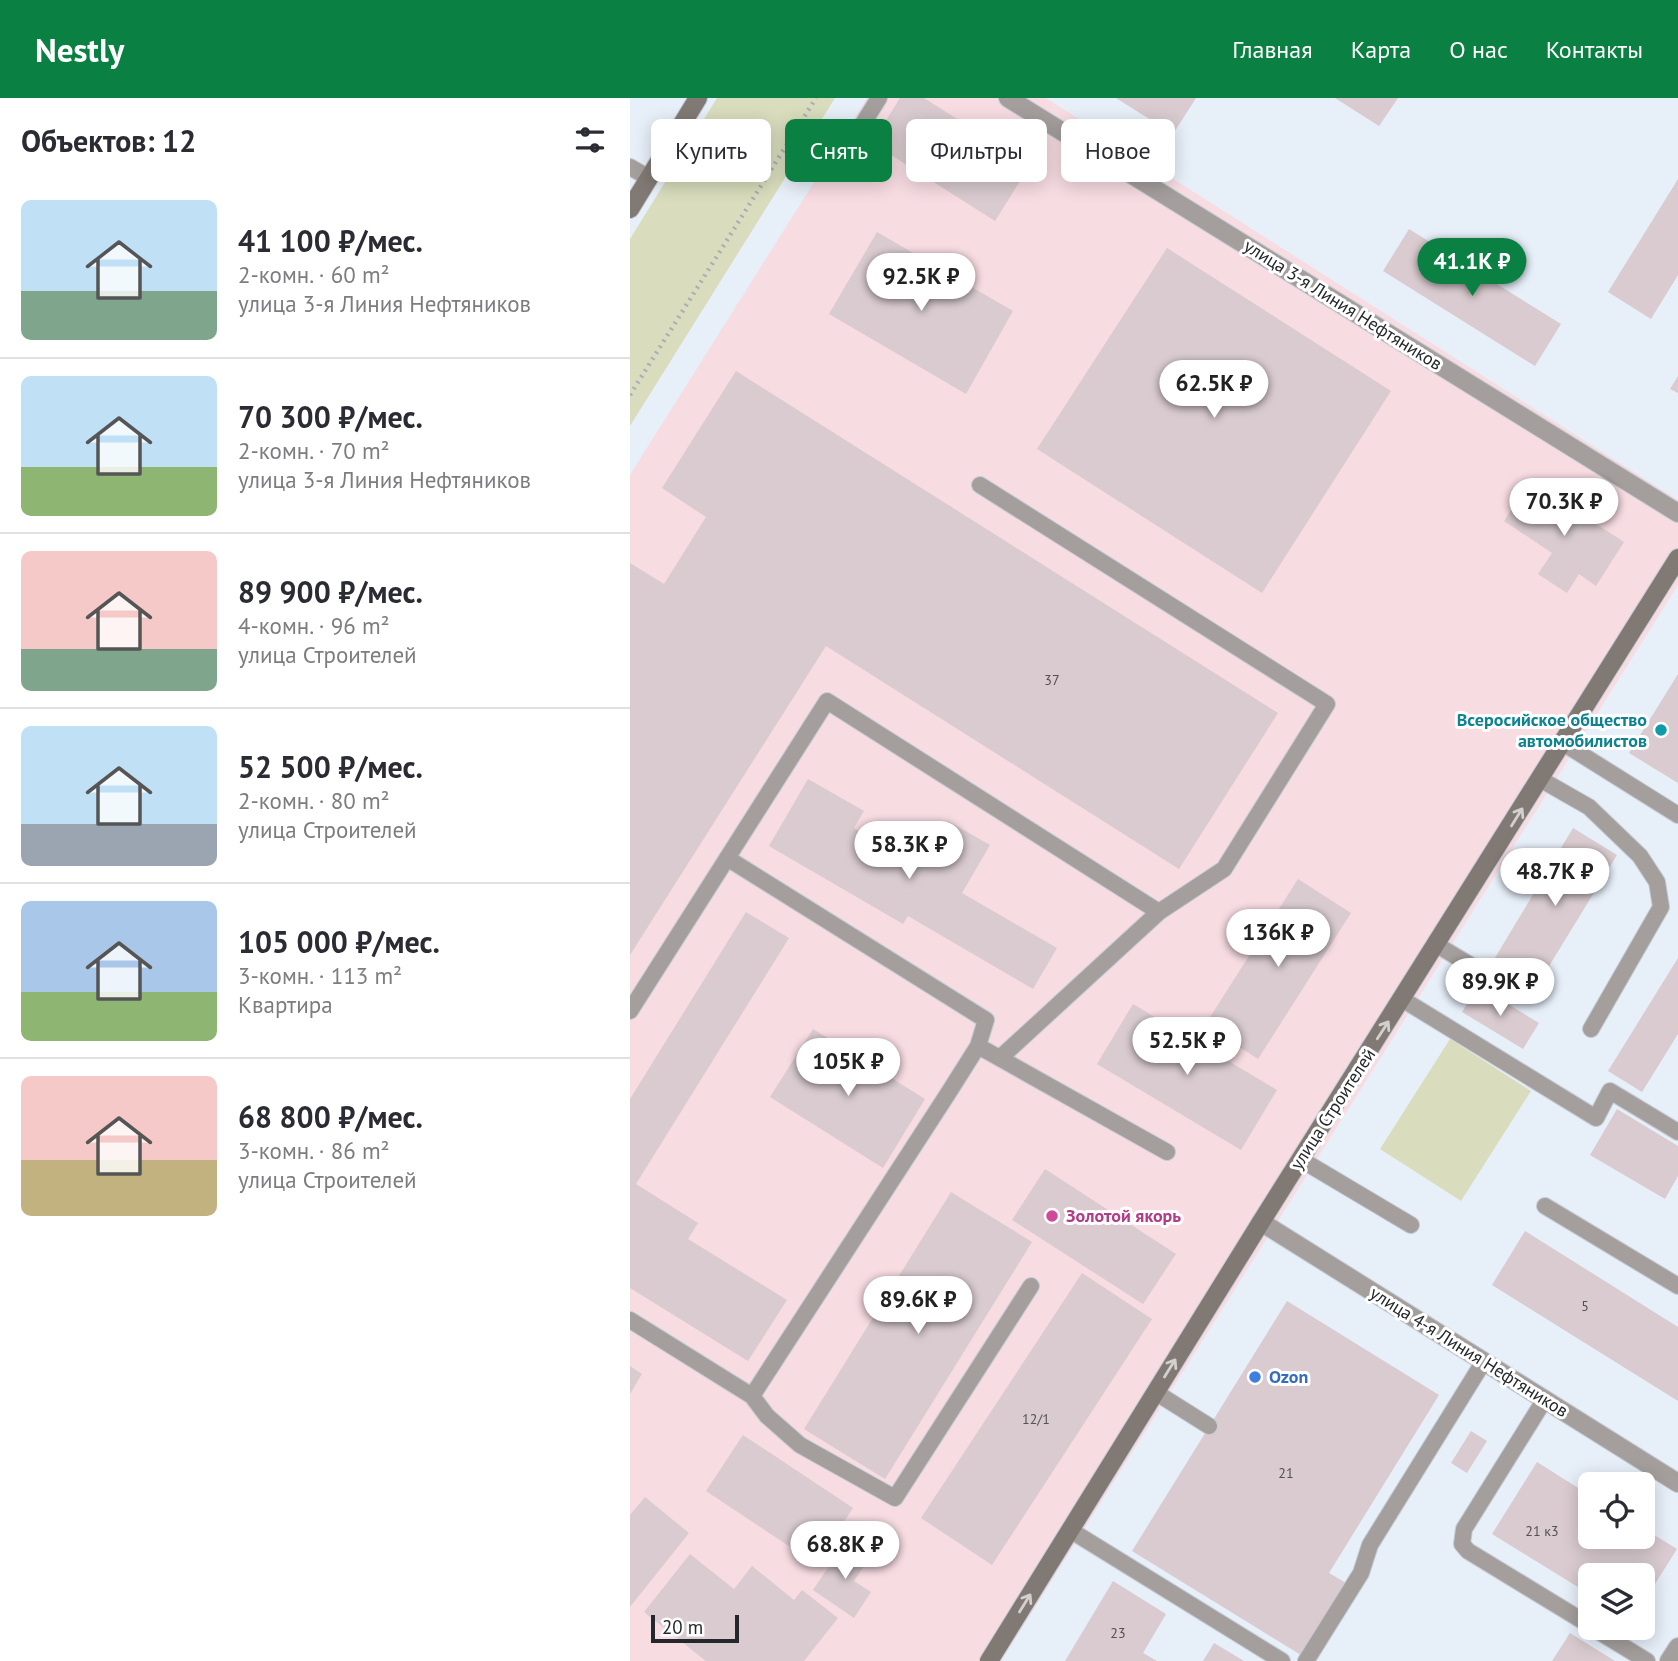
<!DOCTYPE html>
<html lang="ru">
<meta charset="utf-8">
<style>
body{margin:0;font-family:"PT Sans",sans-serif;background:#f2f2f3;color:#2b2b33;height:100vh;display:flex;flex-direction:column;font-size:26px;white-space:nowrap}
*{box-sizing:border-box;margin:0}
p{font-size:23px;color:#7c7c81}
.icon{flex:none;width:38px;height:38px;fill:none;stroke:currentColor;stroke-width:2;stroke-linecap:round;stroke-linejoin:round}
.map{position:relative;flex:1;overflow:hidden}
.details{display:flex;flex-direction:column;background:#fff;width:630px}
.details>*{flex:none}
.top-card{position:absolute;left:21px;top:21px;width:665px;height:63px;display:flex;gap:14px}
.tools{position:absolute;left:948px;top:1374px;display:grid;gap:14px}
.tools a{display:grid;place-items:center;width:77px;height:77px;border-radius:10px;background:#fff;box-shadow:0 4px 18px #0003;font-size:35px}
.scale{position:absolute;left:21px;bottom:18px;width:88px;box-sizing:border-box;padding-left:7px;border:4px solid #25282b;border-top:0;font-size:19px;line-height:24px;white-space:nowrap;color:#25282b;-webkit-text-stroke:5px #fff;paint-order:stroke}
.price{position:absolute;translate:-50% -60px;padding:0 16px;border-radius:24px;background:#fff;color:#222;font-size:23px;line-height:46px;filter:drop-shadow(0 2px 4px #0008)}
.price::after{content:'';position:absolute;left:50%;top:42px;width:21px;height:16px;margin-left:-10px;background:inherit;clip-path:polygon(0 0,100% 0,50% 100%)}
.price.selected{background:#0b8043;color:#fff}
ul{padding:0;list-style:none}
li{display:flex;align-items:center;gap:21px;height:175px;padding:0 21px}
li+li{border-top:2px solid #e1e1e2}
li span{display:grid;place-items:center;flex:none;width:196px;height:140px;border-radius:10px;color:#555}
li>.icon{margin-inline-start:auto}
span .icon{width:84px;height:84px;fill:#fffc;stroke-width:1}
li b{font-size:30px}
h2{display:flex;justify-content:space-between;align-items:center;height:84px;padding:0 21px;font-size:30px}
.pill{padding:0 24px;border-radius:10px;background:#fff;box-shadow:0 4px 18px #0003;font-size:24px;line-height:63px}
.pill.selected{background:#0b8043;color:#fff}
header{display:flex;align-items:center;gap:42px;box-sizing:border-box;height:98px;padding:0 35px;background:#0b8043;color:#fff}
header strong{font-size:33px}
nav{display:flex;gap:38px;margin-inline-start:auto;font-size:24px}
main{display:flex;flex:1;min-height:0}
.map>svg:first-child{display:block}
.industrial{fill:#f7dce2}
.green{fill:#d9ddbd}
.building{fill:#d9cbcf}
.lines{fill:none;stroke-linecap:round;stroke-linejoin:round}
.lane-casing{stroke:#c4cbd4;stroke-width:18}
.street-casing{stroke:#c4cbd4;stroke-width:20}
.secondary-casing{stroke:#c4cbd4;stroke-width:20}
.path{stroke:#a8aeb6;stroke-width:4.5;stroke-dasharray:2 5;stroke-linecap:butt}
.lane{stroke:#a49f9c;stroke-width:16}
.street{stroke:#a49f9c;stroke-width:18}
.secondary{stroke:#807974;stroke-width:18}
.oneway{stroke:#d3d0ce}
.culture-dot{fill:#0f9aa8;stroke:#fff;stroke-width:2.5}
.hotel-dot{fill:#d1479c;stroke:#fff;stroke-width:2.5}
.shop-dot{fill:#3f7fe0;stroke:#fff;stroke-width:2.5}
.labels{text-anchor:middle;stroke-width:6;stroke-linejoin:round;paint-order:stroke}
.number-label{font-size:14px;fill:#525154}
.street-label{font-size:18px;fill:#25282b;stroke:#fff}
.culture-label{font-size:18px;font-weight:bold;fill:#0d838f;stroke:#fff;text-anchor:end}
.hotel-label{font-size:18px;font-weight:bold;fill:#b23c85;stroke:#fff;text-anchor:start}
.shop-label{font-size:18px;font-weight:bold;fill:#366cbe;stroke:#fff;text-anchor:start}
</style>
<header>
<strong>Nestly</strong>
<nav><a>Главная</a><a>Карта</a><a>О нас</a><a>Контакты</a></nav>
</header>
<main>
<section class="details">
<h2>Объектов: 12<svg class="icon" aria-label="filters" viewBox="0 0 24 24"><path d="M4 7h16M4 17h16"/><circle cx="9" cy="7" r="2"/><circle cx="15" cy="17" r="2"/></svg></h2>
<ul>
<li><span style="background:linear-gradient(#bfe0f5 65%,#7fa58c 0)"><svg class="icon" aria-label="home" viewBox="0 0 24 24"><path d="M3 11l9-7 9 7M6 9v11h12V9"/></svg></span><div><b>41 100 ₽/мес.</b><p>2-комн. · 60 m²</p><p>улица 3-я Линия Нефтяников</p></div></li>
<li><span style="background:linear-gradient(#bfe0f5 65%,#8fb573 0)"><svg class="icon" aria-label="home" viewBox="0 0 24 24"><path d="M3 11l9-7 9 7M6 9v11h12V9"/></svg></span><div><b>70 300 ₽/мес.</b><p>2-комн. · 70 m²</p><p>улица 3-я Линия Нефтяников</p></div></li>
<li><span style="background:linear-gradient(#f6c9c9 70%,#7fa58c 0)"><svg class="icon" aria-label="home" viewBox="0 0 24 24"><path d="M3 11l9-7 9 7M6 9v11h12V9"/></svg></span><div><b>89 900 ₽/мес.</b><p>4-комн. · 96 m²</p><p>улица Строителей</p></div></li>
<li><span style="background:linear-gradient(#bfe0f5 70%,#9aa5b1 0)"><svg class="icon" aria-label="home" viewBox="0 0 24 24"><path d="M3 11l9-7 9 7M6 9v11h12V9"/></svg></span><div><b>52 500 ₽/мес.</b><p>2-комн. · 80 m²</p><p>улица Строителей</p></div></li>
<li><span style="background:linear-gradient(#a9c7e8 65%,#8fb573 0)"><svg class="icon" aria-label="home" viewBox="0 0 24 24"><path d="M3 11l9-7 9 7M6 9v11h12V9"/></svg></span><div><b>105 000 ₽/мес.</b><p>3-комн. · 113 m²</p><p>Квартира</p></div></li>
<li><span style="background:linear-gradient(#f6c9c9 60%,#c2b280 0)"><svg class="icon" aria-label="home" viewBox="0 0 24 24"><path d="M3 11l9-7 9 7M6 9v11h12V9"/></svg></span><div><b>68 800 ₽/мес.</b><p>3-комн. · 86 m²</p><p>улица Строителей</p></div></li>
</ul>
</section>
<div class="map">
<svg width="1048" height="1563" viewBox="0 0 1048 1563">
<rect width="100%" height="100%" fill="#e7eff9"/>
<path class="industrial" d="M237,0H416L1048,402V487L371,1563H0V377Z"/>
<path class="green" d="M87,0H205L0,328V141Z
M820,941L901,993L831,1103L750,1051Z"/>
<path class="building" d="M270,0H294L400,67L365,123L242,45Z
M486,0H566L543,36Z
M705,0H768L749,28Z
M1048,81V177L1021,221L978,194Z
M779,131L931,226L905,268L753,173Z
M247,134L383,213L336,296L199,216Z
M537,150L761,293L632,495L407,351Z
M106,273L648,615L549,771L196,548L0,857V465L34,486L76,419L32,390Z
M1048,278V295L1040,291Z
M900,383L994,444L966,488L949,476L937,495L908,476L922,455L874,423Z
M1048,576V685L999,655Z
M178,681L234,713L224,730L292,769L318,723L360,747L332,795L427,850L403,891L278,818L273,826L139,748Z
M943,730L987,757L905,891L863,863Z
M668,781L721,815L628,961L575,927Z
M116,814L159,840L6,1086L68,1125L58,1141L157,1202L118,1263L0,1190V1001Z
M1048,860V936L1012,994L978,973Z
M848,888L909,925L893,951L832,914Z
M503,906L647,992L611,1052L467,966Z
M183,931L295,1001L253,1070L140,999Z
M987,1011L1048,1048V1078L1035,1101L960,1057Z
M415,1071L546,1156L513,1206L382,1122Z
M321,1094L402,1144L255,1381L174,1331Z
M895,1133L1048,1229V1303L862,1187Z
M452,1175L522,1221L362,1467L291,1420Z
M657,1203L809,1297L699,1475L716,1485L671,1557L502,1453Z
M0,1268L12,1276L0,1296Z
M841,1333L857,1343L837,1375L821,1365Z
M113,1337L223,1410L186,1466L76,1393Z
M907,1364L961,1398V1438H1013V1430L1047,1451L1013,1505V1477H961V1497L862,1436Z
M15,1399L59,1435L0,1509V1417Z
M216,1443L240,1459L224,1483L241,1494L224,1520L183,1492Z
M60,1456L104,1491L122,1468L164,1502L172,1492L208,1520L174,1563H76L14,1514Z
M483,1483L536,1516L513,1555L527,1563H435Z
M940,1535L985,1563H922Z
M584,1545L614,1563H573Z"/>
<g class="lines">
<g class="lane-casing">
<path id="lane" d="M224,40L249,0
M0,69L19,80
M933,645L1048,717
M910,681L959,709L1010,758L1027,784L1031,809L961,931
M97,760L356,922L348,948L319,994L122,1298
M807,847L890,897
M772,901L966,1020L980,993L1048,1034
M0,913L197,603L529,814L594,771L697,606L350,387
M348,948L537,1054
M370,960L529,814
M670,1061L781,1127
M915,1108L1048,1188
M0,1222L122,1298L137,1318L170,1347L265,1400L401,1188
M525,1294L579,1328
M915,1301L834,1431L832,1446L838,1453L961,1528
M440,1432L652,1563
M963,1530L1017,1563
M676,1563L731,1475L740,1447L854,1263"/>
</g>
<g class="street-casing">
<path id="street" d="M378,0L1048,415
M631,1124L1048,1385
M1039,1563L1048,1549"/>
</g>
<g class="secondary-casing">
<path id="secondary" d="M0,111L68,0
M359,1563L631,1124L1048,460"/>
</g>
<path class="path" d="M0,297L186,0"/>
<use href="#lane" class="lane"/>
<use href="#street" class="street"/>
<use href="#secondary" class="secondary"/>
</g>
<defs><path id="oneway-shaft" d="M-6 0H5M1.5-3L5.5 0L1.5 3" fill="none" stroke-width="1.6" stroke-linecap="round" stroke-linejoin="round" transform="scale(1.75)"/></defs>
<g class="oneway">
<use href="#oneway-shaft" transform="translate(887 719) rotate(-58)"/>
<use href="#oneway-shaft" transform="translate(753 932) rotate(-57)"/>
<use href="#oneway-shaft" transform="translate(540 1270) rotate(-58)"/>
<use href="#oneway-shaft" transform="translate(395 1505) rotate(-58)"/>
</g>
<circle class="culture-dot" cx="1031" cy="632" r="7"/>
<circle class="hotel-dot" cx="422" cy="1118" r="7"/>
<circle class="shop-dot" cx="625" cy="1279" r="7"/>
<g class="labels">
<g class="number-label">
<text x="422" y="587">37</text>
<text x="955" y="1213">5</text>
<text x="406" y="1326">12/1</text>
<text x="656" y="1380">21</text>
<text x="912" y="1438">21 к3</text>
<text x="488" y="1540">23</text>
</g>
<g class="street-label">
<text transform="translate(713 207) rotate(32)" y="6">улица 3-я Линия Нефтяников</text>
<text transform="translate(703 1011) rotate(-57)" y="6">улица Строителей</text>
<text transform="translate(839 1254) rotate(32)" y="6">улица 4-я Линия Нефтяников</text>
</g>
<g class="culture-label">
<text x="1017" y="628">Всеросийское общество<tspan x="1017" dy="21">автомобилистов</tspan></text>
</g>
<g class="hotel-label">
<text x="436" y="1124">Золотой якорь</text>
</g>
<g class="shop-label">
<text x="639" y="1285">Ozon</text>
</g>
</g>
</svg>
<div class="tools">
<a><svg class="icon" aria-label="locate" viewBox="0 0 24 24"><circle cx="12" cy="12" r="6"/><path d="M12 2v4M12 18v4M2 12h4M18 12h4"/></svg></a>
<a><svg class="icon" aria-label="layers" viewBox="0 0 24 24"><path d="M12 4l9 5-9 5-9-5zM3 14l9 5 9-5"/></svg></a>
</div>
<div class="scale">20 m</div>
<b class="price selected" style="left:842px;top:200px">41.1K ₽</b>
<b class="price" style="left:291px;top:215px">92.5K ₽</b>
<b class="price" style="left:584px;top:322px">62.5K ₽</b>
<b class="price" style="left:934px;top:440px">70.3K ₽</b>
<b class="price" style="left:279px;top:783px">58.3K ₽</b>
<b class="price" style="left:925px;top:810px">48.7K ₽</b>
<b class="price" style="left:648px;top:871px">136K ₽</b>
<b class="price" style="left:870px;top:920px">89.9K ₽</b>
<b class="price" style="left:557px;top:979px">52.5K ₽</b>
<b class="price" style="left:218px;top:1000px">105K ₽</b>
<b class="price" style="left:288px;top:1238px">89.6K ₽</b>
<b class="price" style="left:215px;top:1483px">68.8K ₽</b>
<div class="top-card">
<a class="pill">Купить</a>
<a class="pill selected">Снять</a>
<a class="pill">Фильтры</a>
<a class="pill">Новое</a>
</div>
</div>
</main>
